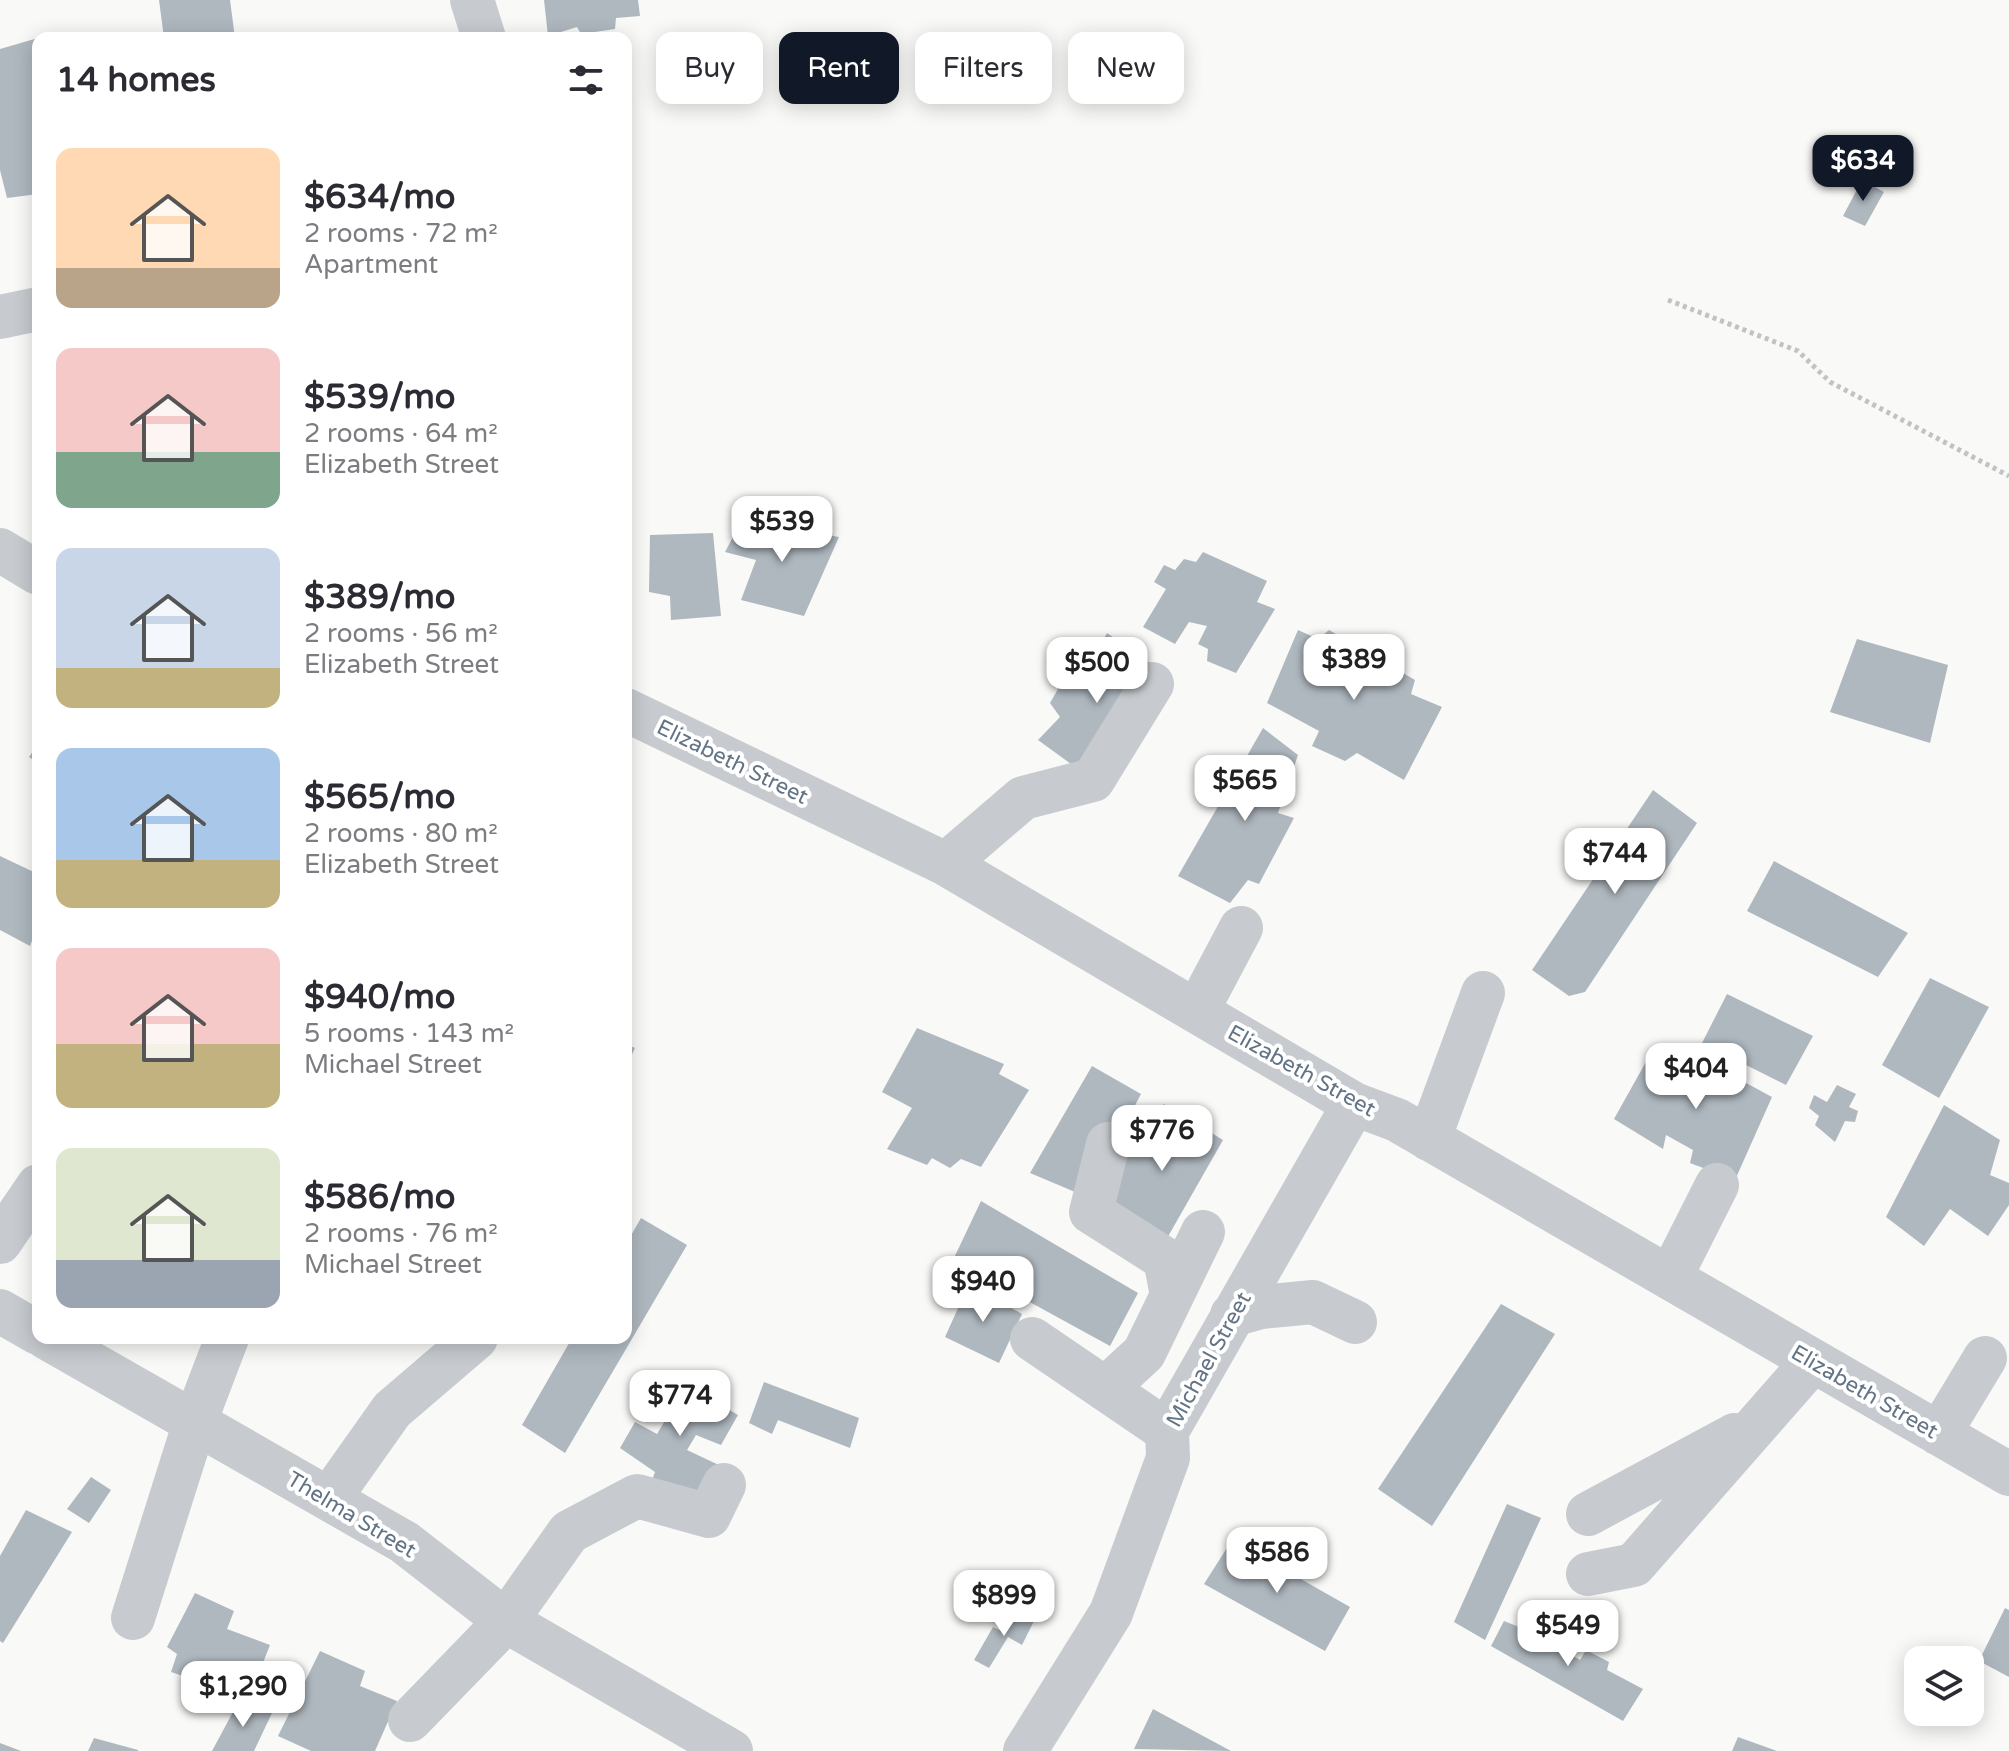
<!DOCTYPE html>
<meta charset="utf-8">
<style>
body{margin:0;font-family:"Varela Round",sans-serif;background:#f2f2f3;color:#2b2b33;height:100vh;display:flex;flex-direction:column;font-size:30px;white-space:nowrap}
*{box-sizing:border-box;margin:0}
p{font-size:26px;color:#7c7c81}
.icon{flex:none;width:44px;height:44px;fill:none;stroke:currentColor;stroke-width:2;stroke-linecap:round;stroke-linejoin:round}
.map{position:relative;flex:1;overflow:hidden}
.panel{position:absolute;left:32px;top:32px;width:600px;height:1312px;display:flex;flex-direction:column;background:#fff;border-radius:16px;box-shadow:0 4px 20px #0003}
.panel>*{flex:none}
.banner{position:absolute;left:656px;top:32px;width:760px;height:72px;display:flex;gap:16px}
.tools{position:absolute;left:1904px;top:1646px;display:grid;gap:16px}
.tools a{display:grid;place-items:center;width:80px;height:80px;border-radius:16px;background:#fff;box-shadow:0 4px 20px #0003;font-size:40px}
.price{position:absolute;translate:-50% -68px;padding:0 18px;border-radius:16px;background:#fff;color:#222;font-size:26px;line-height:52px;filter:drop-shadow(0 2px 4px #0008)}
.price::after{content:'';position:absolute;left:50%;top:48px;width:24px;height:18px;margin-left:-12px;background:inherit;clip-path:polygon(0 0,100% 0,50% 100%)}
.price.selected{background:#111827;color:#fff}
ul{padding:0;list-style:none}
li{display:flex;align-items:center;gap:24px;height:200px;padding:0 24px}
li span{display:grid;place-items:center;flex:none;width:224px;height:160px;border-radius:16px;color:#555}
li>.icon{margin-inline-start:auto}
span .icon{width:96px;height:96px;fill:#fffc;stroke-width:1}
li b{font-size:34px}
h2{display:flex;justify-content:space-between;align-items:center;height:96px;padding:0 24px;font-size:34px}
.tag{padding:0 28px;border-radius:16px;background:#fff;box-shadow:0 4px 20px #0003;font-size:28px;line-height:72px}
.tag.selected{background:#111827;color:#fff}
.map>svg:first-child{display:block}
.building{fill:#afb8bf}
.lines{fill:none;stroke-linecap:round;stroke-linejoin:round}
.path{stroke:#c0c3c5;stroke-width:5;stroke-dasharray:4 4;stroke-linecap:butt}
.minor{stroke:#c7cbcf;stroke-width:44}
.labels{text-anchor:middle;stroke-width:8;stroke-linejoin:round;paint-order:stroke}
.street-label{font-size:22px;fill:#627485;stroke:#fff}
</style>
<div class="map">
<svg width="2009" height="1751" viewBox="0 0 2009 1751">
<rect width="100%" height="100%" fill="#f9f9f7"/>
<path class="building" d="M159,0H230L235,38H164Z
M544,0H638L640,16L616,18L615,29L581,34L577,27L548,36Z
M38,38V194L7,198L0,170V49Z
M1855,152L1900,164L1889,183L1855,172Z
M1862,180L1884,192L1865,226L1843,216Z
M742,520L839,537L804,616L741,600L756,560L725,552Z
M713,533L721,616L671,620L670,596L649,592L650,535Z
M1203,552L1267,581L1257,602L1275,609L1236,673L1207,661L1208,649L1198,644L1207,626L1189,622L1175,644L1143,627L1166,589L1154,582L1164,565L1175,570L1184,559L1196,562Z
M1298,630L1318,639L1329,630L1415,680L1411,694L1442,707L1404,780L1357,753L1345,761L1312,746L1319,731L1267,703Z
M1107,633L1157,668L1093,780L1038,740L1060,717L1050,703L1076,657L1090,664Z
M1857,639L1948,665L1930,743L1830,712Z
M1263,728L1298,755L1278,813L1294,818L1259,884L1248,880L1230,903L1178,876Z
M38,744V763L29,757Z
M1653,790L1697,823L1585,992L1569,996L1532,970Z
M0,856L38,874V924L30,946L0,930Z
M1774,861L1908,933L1878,977L1747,911Z
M1930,978L1989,1007L1939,1098L1882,1065Z
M1727,994L1813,1036L1786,1085L1702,1043Z
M917,1028L1004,1064L999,1074L1029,1090L981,1167L961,1159L950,1168L932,1158L927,1165L887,1149L912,1108L882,1092Z
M626,1044L635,1048L626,1067Z
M1676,1045L1772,1097L1735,1180L1690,1163L1693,1150L1666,1135L1663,1149L1614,1119L1647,1060L1661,1069Z
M1092,1066L1141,1094L1087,1197L1030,1173Z
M1837,1085L1856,1094L1849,1107L1858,1111L1855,1122L1845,1121L1835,1142L1815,1125L1819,1116L1809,1108L1814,1095L1827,1102Z
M1164,1104L1223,1140L1166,1240L1108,1211L1107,1186Z
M1944,1105L2000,1140L1990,1175L2009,1183V1205L1988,1236L1950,1209L1924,1246L1886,1217Z
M981,1201L1138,1293L1110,1346L953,1260Z
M641,1218L687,1245L565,1453L522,1425L572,1338H626V1244Z
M969,1284L1022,1314L999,1363L945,1337Z
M1501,1304L1555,1334L1432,1526L1378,1489Z
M664,1372L738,1415L721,1445L696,1435L687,1450L721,1466L700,1506L652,1480L655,1472L620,1448L635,1422L657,1434L666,1419L646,1405Z
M764,1382L859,1418L850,1448L778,1420L772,1434L749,1423Z
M91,1477L111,1490L89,1523L67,1509Z
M1507,1504L1541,1518L1485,1640L1454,1622Z
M26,1510L72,1532L3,1643L0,1641V1556Z
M1232,1540L1350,1607L1325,1651L1204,1584Z
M195,1593L234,1611L227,1629L270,1645L249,1698L171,1672L177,1654L167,1647Z
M1570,1606L1597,1619L1585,1646L1557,1632Z
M2005,1608L2009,1610V1677L1979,1661Z
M1018,1610L1035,1619L1022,1645L1008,1637L989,1668L974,1660L993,1627L1006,1633Z
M1534,1620L1550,1630L1546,1640L1580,1660L1586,1650L1609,1662L1607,1670L1643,1689L1623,1721L1491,1646L1504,1621L1529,1631Z
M320,1651L365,1671L360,1686L397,1701L375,1751H311L278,1736Z
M240,1699L272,1713L254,1751H212Z
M1153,1709L1231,1751L1134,1749Z
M1738,1737L1777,1751H1732Z
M94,1738L138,1750V1751H88Z
M0,1743L21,1751H0Z"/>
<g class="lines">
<path class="path" d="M1668,300L1798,351L1830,382L2009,476"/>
<path class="minor" d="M472,0L484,38
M0,317L38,309
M0,550L38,573
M626,710L946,864L1354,1104L1397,1120L2009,1474
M946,864L1023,798L1093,780L1152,684
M1197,1011L1241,928
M1429,1139L1483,993
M1108,1144L1091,1212L1165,1259L1172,1295
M0,1242L38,1186
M1670,1278L1717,1185
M0,1311L38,1333
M1232,1315L1261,1307L1313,1302L1355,1322
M47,1338L404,1542L506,1621L731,1751
M1032,1339L1167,1431
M1105,1389L1144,1353L1203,1232
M1939,1434L1985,1358
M329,1499L392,1410L476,1338
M1588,1514L1735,1435
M1588,1574L1634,1565L1813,1361
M133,1618L195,1422L227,1338
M410,1720L506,1621L569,1532L637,1496L709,1516L724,1485
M1025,1751L1111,1613L1168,1458L1167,1431L1354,1104"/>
</g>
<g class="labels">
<g class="street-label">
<text transform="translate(733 761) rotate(26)" y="8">Elizabeth Street</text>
<text transform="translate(1302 1070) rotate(29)" y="8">Elizabeth Street</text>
<text transform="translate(1208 1359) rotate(-61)" y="8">Michael Street</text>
<text transform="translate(1865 1391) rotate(30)" y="8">Elizabeth Street</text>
<text transform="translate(352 1514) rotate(31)" y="8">Thelma Street</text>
</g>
</g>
</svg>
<div class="tools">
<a><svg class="icon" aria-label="layers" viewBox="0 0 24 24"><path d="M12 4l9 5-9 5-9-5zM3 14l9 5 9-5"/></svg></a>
</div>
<b class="price selected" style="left:1863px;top:203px">$634</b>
<b class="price" style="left:782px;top:564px">$539</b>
<b class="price" style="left:1354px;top:702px">$389</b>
<b class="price" style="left:1097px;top:705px">$500</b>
<b class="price" style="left:1245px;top:823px">$565</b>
<b class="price" style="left:1615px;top:896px">$744</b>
<b class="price" style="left:1696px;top:1111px">$404</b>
<b class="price" style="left:1162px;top:1173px">$776</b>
<b class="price" style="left:983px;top:1324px">$940</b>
<b class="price" style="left:680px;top:1438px">$774</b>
<b class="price" style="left:1277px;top:1595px">$586</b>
<b class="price" style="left:1004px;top:1638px">$899</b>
<b class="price" style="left:1568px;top:1668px">$549</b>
<b class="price" style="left:243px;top:1729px">$1,290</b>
<div class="banner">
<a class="tag">Buy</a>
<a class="tag selected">Rent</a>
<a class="tag">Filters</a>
<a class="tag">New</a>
</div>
<section class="panel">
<h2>14 homes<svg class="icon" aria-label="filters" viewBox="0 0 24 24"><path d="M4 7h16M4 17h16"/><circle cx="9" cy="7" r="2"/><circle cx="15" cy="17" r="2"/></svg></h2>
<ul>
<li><span style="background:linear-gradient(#ffd9b3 75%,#b9a48a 0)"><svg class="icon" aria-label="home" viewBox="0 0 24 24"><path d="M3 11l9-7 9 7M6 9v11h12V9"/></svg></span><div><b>$634/mo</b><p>2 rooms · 72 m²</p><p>Apartment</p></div></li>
<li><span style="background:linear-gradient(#f6c9c9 65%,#7fa58c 0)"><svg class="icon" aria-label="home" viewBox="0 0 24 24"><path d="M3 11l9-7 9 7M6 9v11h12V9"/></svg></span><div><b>$539/mo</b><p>2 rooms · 64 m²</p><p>Elizabeth Street</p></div></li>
<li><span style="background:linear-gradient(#c9d6e8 75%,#c2b280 0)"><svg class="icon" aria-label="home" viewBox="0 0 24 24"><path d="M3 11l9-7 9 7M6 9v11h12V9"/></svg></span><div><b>$389/mo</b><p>2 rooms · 56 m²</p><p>Elizabeth Street</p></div></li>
<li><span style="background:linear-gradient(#a9c7e8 70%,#c2b280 0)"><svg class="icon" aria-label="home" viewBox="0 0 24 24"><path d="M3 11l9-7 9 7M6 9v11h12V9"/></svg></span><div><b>$565/mo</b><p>2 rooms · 80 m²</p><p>Elizabeth Street</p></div></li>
<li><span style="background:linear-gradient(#f6c9c9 60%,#c2b280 0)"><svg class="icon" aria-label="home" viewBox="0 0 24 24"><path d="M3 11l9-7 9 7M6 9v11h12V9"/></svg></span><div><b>$940/mo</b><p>5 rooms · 143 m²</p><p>Michael Street</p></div></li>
<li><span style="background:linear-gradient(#dfe7d0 70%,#9aa5b1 0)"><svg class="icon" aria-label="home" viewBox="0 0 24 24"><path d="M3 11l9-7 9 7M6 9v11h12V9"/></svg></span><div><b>$586/mo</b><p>2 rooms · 76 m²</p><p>Michael Street</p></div></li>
</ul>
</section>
</div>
